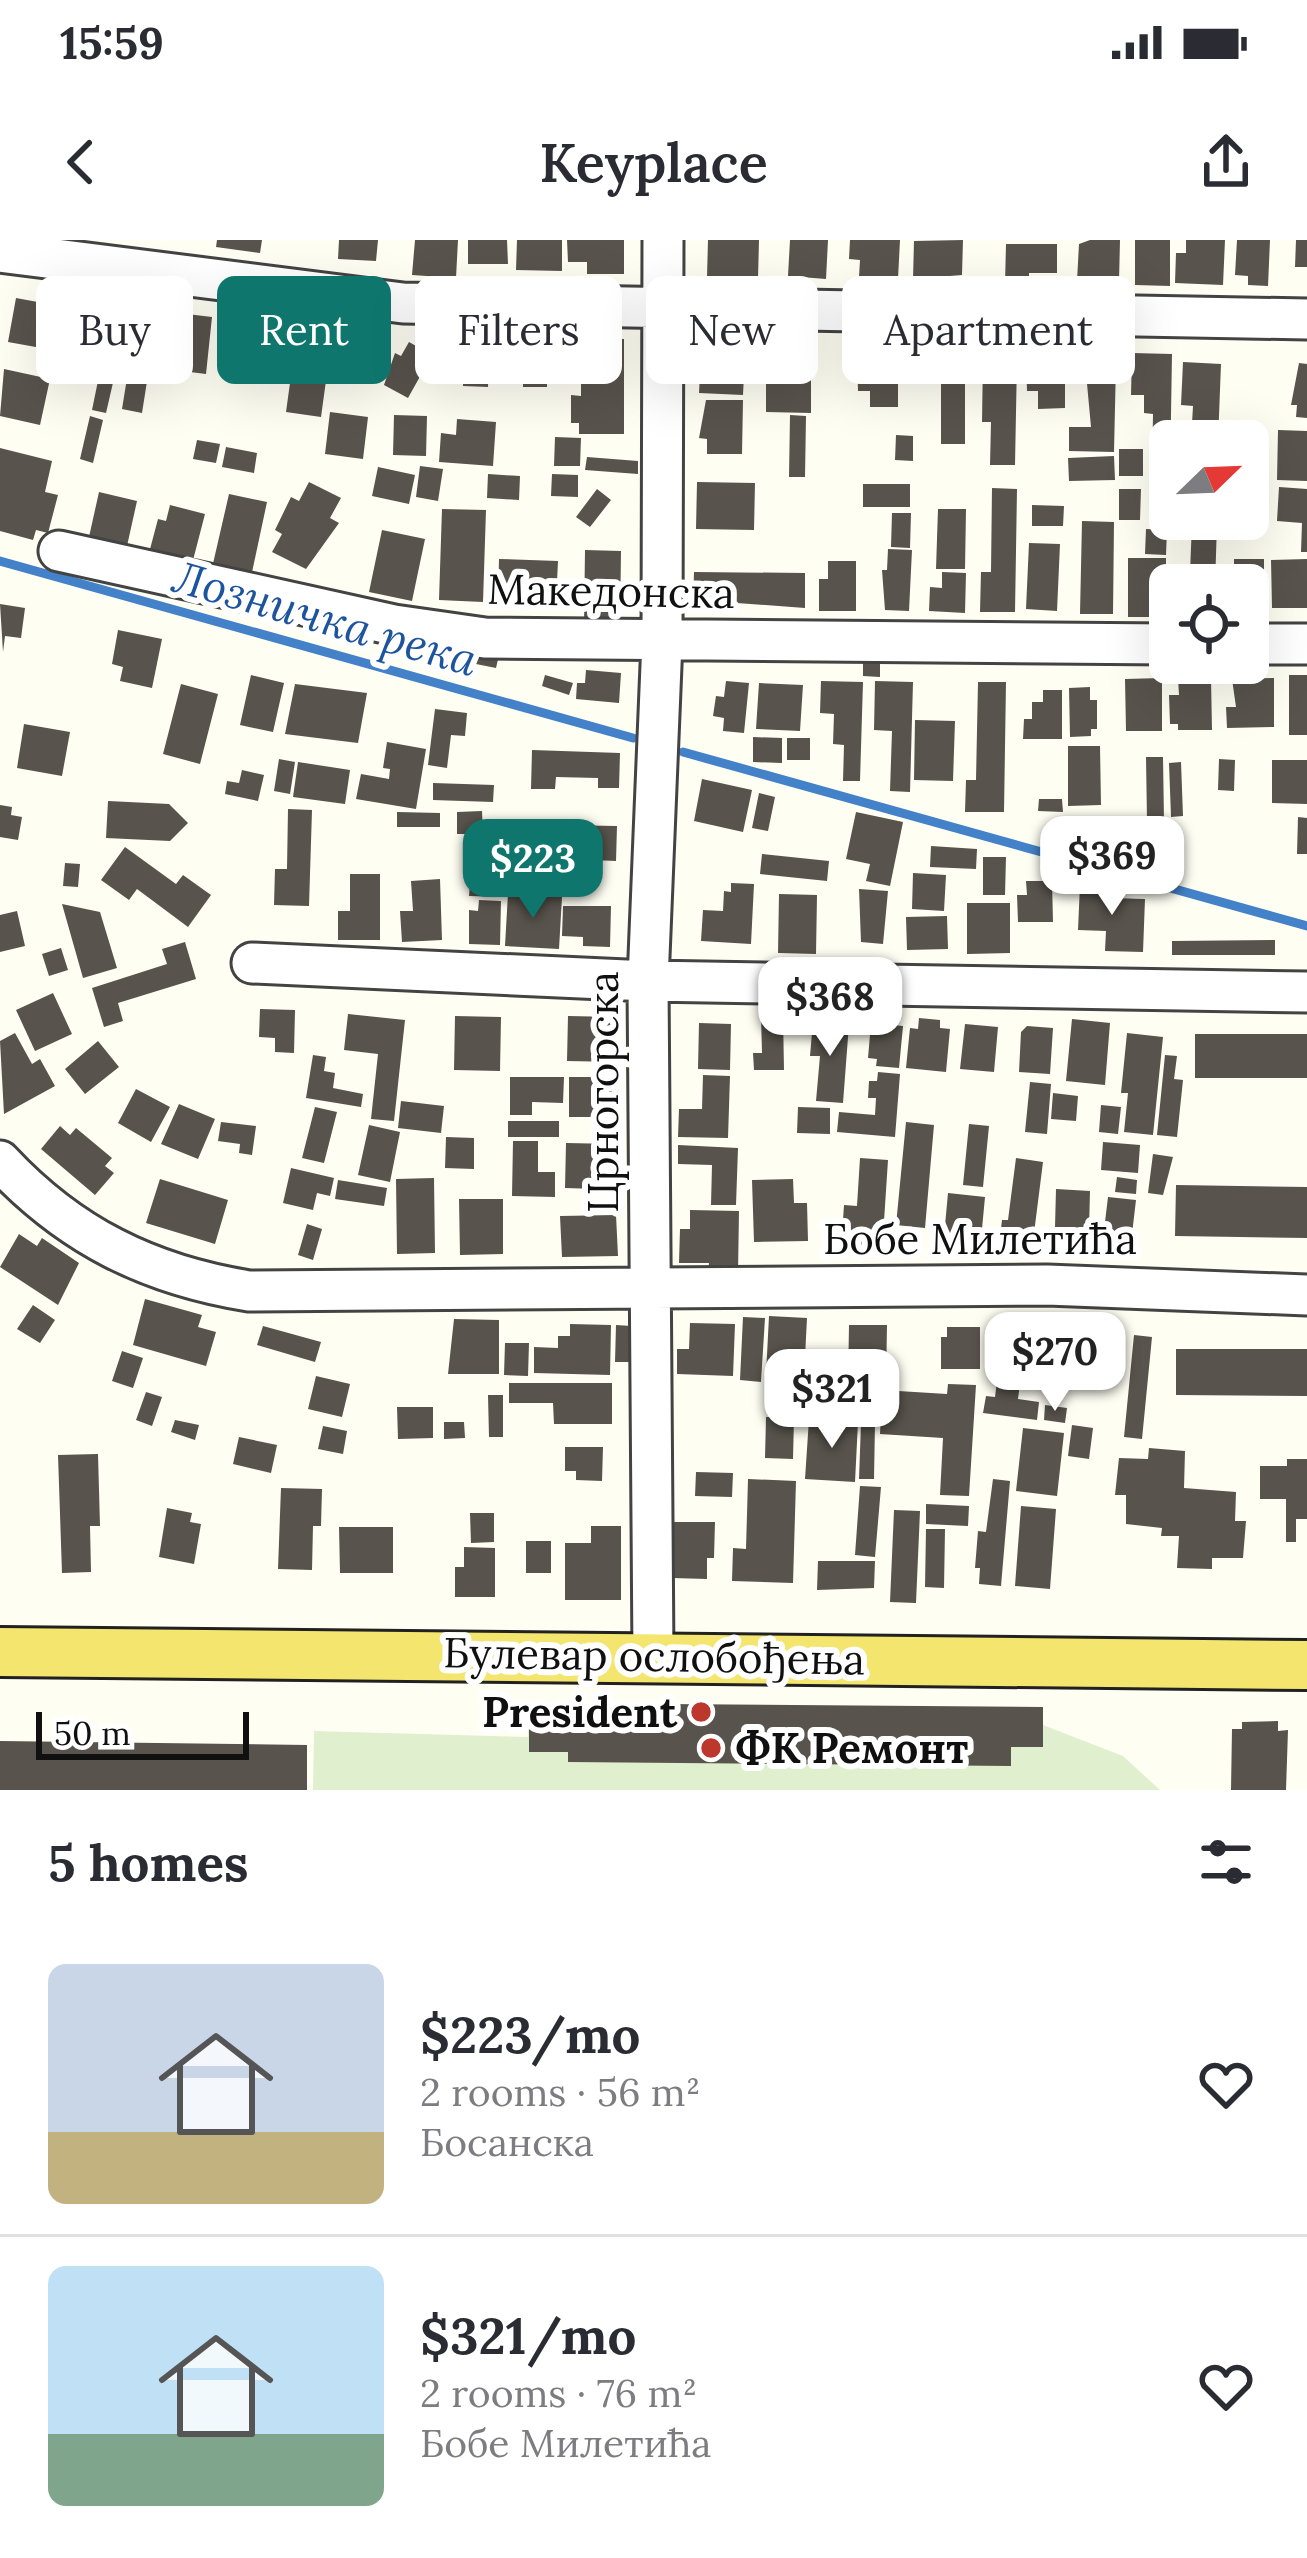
<!DOCTYPE html>
<meta charset="utf-8">
<style>
body{margin:0;font-family:Lora,serif;background:#f2f2f3;color:#2b2b33;height:100vh;display:flex;flex-direction:column;font-size:45px;white-space:nowrap}
*{box-sizing:border-box;margin:0}
p{font-size:39px;color:#7c7c81}
.icon{flex:none;width:66px;height:66px;fill:none;stroke:currentColor;stroke-width:2;stroke-linecap:round;stroke-linejoin:round}
.map{position:relative;height:1550px;overflow:hidden}
.panel{display:flex;flex-direction:column;background:#fff;flex:1}
.panel>*{flex:none}
.hud{position:absolute;left:36px;top:36px;width:1236px;height:108px;display:flex;gap:24px}
.needle{width:78px;rotate:67deg}
.fabs{position:absolute;left:1149px;top:180px;display:grid;gap:24px}
.fabs a{display:grid;place-items:center;width:120px;height:120px;border-radius:18px;background:#fff;box-shadow:0 12px 48px #0002;font-size:60px}
.scale{position:absolute;left:36px;bottom:30px;width:213px;box-sizing:border-box;padding-left:12px;border:6px solid #101010;border-top:0;font-size:33px;line-height:42px;white-space:nowrap;color:#101010;-webkit-text-stroke:9px #fff;paint-order:stroke}
.price{position:absolute;translate:-50% -102px;padding:0 27px;border-radius:24px;background:#fff;color:#222;font-size:39px;line-height:78px;filter:drop-shadow(0 3px 6px #0008)}
.price::after{content:'';position:absolute;left:50%;top:72px;width:36px;height:27px;margin-left:-18px;background:inherit;clip-path:polygon(0 0,100% 0,50% 100%)}
.price.on{background:#0f766e;color:#fff}
ul{padding:0;list-style:none}
li{display:flex;align-items:center;gap:36px;height:300px;padding:0 48px}
li+li{border-top:3px solid #e1e1e2}
li span{display:grid;place-items:center;flex:none;width:336px;height:240px;border-radius:18px;color:#555}
li>.icon{margin-inline-start:auto}
span .icon{width:144px;height:144px;fill:#fffc;stroke-width:1}
li b{font-size:51px}
h2{display:flex;justify-content:space-between;align-items:center;height:144px;padding:0 48px;font-size:51px}
.tag{padding:0 42px;border-radius:18px;background:#fff;box-shadow:0 12px 48px #0002;font-size:42px;line-height:108px}
.tag.on{background:#0f766e;color:#fff}
.status{display:flex;justify-content:space-between;align-items:center;height:84px;padding:0 60px;background:#fff;direction:ltr}
.status svg{height:33px;fill:currentColor}
header{display:flex;justify-content:space-between;align-items:center;height:156px;padding:0 48px;background:#fff;font-size:54px;font-weight:600}
.map>svg:first-child{display:block}
.pitch{fill:#e0f0cf}
.lines{fill:none;stroke-linecap:round;stroke-linejoin:round}
.stream{stroke:#4382c9;stroke-width:9}
.building{fill:#58534c}
.minor-casing{stroke:#434343;stroke-width:45}
.major-casing{stroke:#212121;stroke-width:54}
.minor{stroke:#fff;stroke-width:39}
.major{stroke:#f3e56e;stroke-width:48}
.poi-dot{fill:#bc382c;stroke:#fff;stroke-width:4.5}
.labels{text-anchor:middle;stroke-width:12;stroke-linejoin:round;paint-order:stroke}
.street-label{font-size:42px;fill:#101010;stroke:#fff}
.poi-label{font-size:42px;font-weight:bold;fill:#101010;stroke:#fff;text-anchor:end}
.water-label{font-size:45px;font-style:italic;fill:#1c549e;stroke:#fff}
</style>
<div class="status"><b>15:59</b><svg viewBox="0 0 49 12"><path d="M0 12V9h3v3zM5 12V6h3v6zM10 12V3h3v9zM15 12V0h3v12zM26 1h20v11H26zM47 4h2v5h-2z"/></svg></div>
<header><svg class="icon" aria-label="back" viewBox="0 0 24 24"><path d="M15 5l-7 7 7 7"/></svg>Keyplace<svg class="icon" aria-label="share" viewBox="0 0 24 24"><path d="M12 15V3M7 8l5-5 5 5M5 13v7h14v-7"/></svg></header>
<div class="map">
<svg width="1307" height="1550" viewBox="0 0 1307 1550">
<rect width="100%" height="100%" fill="#fffef3"/>
<path class="pitch" d="M529,1463L1043,1485L1123,1516L1160,1550H313L314,1491L528,1497Z"/>
<g class="lines">
<path class="stream" d="M0,321L633,498
M683,512L1307,686"/>
</g>
<path class="building" d="M217,0H262L260,13L216,7Z
M339,0H378L376,21L338,19Z
M415,0H458L456,38L412,35Z
M468,0H507L508,24H468Z
M517,0H562V31L516,30Z
M567,0H624V34H587V22H568Z
M708,0H759L758,39L707,37Z
M790,0H828L826,39L788,36Z
M850,0H900L898,39L859,37L860,20L849,19Z
M963,0L962,35L913,39L914,1Z
M1090,0H1120L1119,42L1077,41L1079,4Z
M1135,0H1170V46L1135,45Z
M1186,0H1225L1223,45L1175,43L1176,13H1186Z
M1237,0H1270L1268,46L1248,45V36L1235,35Z
M1296,0H1307V27H1295Z
M1006,4H1057V33H1029V44H1005Z
M16,58L65,67L58,111L8,102Z
M109,61L154,67L147,121L102,114Z
M170,72L212,77L206,134L150,127L154,91L168,92Z
M238,84L270,89L264,136L231,131Z
M297,92L332,97L321,177L286,172Z
M582,99H624V194H579V183H571V155L581,156V135H566L567,111H582Z
M452,100L489,101L488,147L463,146V129H451Z
M409,102L432,115L408,158L384,145L395,113L401,116Z
M511,103H547V147H523V127H510Z
M81,111L92,114L87,135L49,126L52,116L78,123Z
M701,113L745,115L743,155L699,153Z
M857,113H898V167H870V151H858Z
M1132,113L1172,114L1170,235H1152L1153,174L1144,173V155H1131Z
M766,115H811V173L766,172Z
M926,115H965V204H941V140H926Z
M983,118L1017,119L1015,225H990L991,182H982Z
M1026,118H1065V168L1038,169V151H1027Z
M1085,122H1116L1114,212L1069,211V187H1091Z
M1183,122L1221,124L1218,201H1191L1193,166L1181,165Z
M1299,123L1307,124V178L1296,177L1297,165H1291Z
M4,129L50,139L40,185L0,176Z
M100,131L115,134L106,173L92,170Z
M128,132L148,135L142,173L122,169Z
M706,160H743L742,214H707V199L699,198Z
M330,172L368,177L363,219L325,214Z
M394,175L427,176L426,216L393,215Z
M790,175L806,176L805,237H789Z
M90,176L103,180L93,223L80,219Z
M457,179L496,182L493,226L439,222L441,193L456,195Z
M1278,190L1307,191V241L1277,240Z
M896,195L913,196V221L895,220Z
M555,197L581,198L580,226H554Z
M197,200L220,204L216,223L193,219Z
M226,207L257,213L254,233L222,227Z
M0,208L52,221L45,252L58,255L48,293L36,290L33,300L0,291Z
M1119,209H1143V236H1119Z
M1114,216L1115,240L1069,241L1068,218Z
M587,217L638,221V234L585,230Z
M420,226L443,229L438,261L416,257Z
M378,227L415,235L409,264L372,256Z
M488,234L520,236L519,260L487,258Z
M552,234L578,235V257L551,256Z
M309,242L341,258L330,278L339,283L306,329L272,312L282,294L275,290L291,257L299,261Z
M697,242L755,243L754,290L696,289Z
M863,244H910V267H863Z
M1279,247L1307,249V312H1301L1302,283L1277,281Z
M992,248L1017,249L1015,372H980L981,332H991Z
M597,249L611,260L590,287L576,277Z
M1119,249H1141L1140,280H1119Z
M99,252L137,261L127,306L89,297Z
M229,254L267,262L251,337L212,328Z
M170,265L205,274L192,324L149,313L158,279L166,281Z
M1032,265L1064,266L1063,286H1032Z
M442,269L486,270L483,362L439,360Z
M938,269H966L965,329H936Z
M892,273H911L910,308L891,307Z
M1082,281L1114,282L1113,374H1080Z
M1192,282L1217,284L1215,345H1178V332L1190,333Z
M1146,289L1167,290L1166,315L1145,314Z
M382,290L425,299L412,361L369,352Z
M1029,303L1060,304L1057,371L1026,369Z
M888,309L912,310L909,371L885,370L882,330H887Z
M585,310L621,311L620,384H584Z
M1128,318H1166V377H1128Z
M499,319L558,321L556,363L498,362Z
M1234,319H1264V380H1248V345H1234Z
M1307,319V368H1272L1271,320Z
M828,321H856V371H819V339H828Z
M694,332L805,333V368L723,362V368L693,367Z
M942,332L966,333L965,373L929,371L930,347L942,348Z
M0,364L25,368L21,398L5,396L3,412Z
M118,390L162,399L152,448L120,441L123,427L112,424Z
M454,406L499,415L496,428L451,419Z
M863,421L880,422V437L863,436Z
M586,430L621,433L619,463L576,459L577,443H585Z
M251,435L284,443L273,492L240,485Z
M545,435L573,443L569,455L542,446Z
M1289,435H1307V495H1289Z
M1162,438V491H1126L1125,439Z
M1178,438H1211L1212,490H1178V484H1170L1169,455H1179Z
M1274,438V487L1227,488L1226,467H1236L1232,439Z
M726,441L749,443L744,493L723,491L724,478L713,476L716,456L724,457Z
M821,441L863,442L860,541H843L844,505L833,504L834,474L820,473Z
M875,441L913,442L910,552L890,551L892,491L874,490Z
M978,442H1006L1004,572H965L966,540H976Z
M759,443L803,445L800,491L756,489Z
M181,444L218,454L200,524L163,514Z
M295,444L367,453L358,503L285,494Z
M1090,447V460H1097V489H1091V496L1070,497L1069,448Z
M1043,450H1062V499H1023L1024,479H1032V462H1043Z
M435,469L467,473L465,496L451,495L447,528L428,525Z
M915,480L955,481L953,541L914,540Z
M24,484L70,492L62,536L17,528Z
M753,497L782,498V523L753,522Z
M787,498H810V520H787Z
M387,502L426,509L416,569L356,559L361,534L389,539L390,529L383,528Z
M1068,506H1100L1101,565L1068,566Z
M532,510L620,513L619,548H598V538L556,537L555,549H531Z
M1146,517H1163L1164,581H1147Z
M279,519L295,522L290,554L274,551Z
M1219,519L1235,520L1234,551L1218,550Z
M1272,520H1307V564L1272,563Z
M298,522L350,530L345,564L293,557Z
M1181,522L1183,576L1171,577L1169,523Z
M242,530L264,535L258,561L225,554L227,541L239,543Z
M702,539L752,550L743,592L694,581Z
M433,543L494,545L493,562L433,560Z
M759,553L775,557L768,591L752,588Z
M1039,559H1062L1063,572L1038,571Z
M108,561L169,564L188,583L170,601L106,598Z
M0,565L12,567L11,575L22,577L18,600L0,597Z
M288,569L312,570L309,666L274,665L275,629H287Z
M482,571L483,594H457V572Z
M397,572L440,573V587H397Z
M856,572L903,582L890,646L866,641L870,624L846,619Z
M1298,577L1307,578V614H1297Z
M1086,580L1109,582L1107,604L1085,603Z
M558,585L617,586L616,621L591,620V612L558,611Z
M931,606L977,609L976,629L930,627Z
M125,607L176,644L183,635L211,655L188,687L137,649L129,660L101,640Z
M762,614L829,621L827,641L760,634Z
M983,617H1006L1005,655H983Z
M515,622L551,624L550,647L513,645Z
M65,623L80,624L78,647L63,646Z
M471,631L504,632L503,657L469,656Z
M913,633L946,635L944,671L912,669Z
M350,634H380V700H338V671H350Z
M440,639L442,700L402,702L400,671H413L411,641Z
M1026,641H1052L1053,682H1018L1017,655H1027Z
M731,643L754,644L751,704L701,701L703,670L723,671L724,651L731,652Z
M1080,644L1112,645V658L1145,659L1143,712L1105,711L1106,691L1078,690Z
M859,649L888,651L883,704L861,702Z
M508,653L562,657L559,709L505,706Z
M779,654L817,655L816,714L778,713Z
M479,660L501,661L500,705L469,704V670L478,671Z
M967,663H1010V713L967,714Z
M62,664L100,672L117,728L83,738Z
M563,666H611L610,707L583,706V697L562,696Z
M17,671L25,706L0,712V675Z
M947,676L948,709L907,710L906,677Z
M1275,700V715H1172V701Z
M185,702L196,739L118,763L123,781L104,787L92,748L167,724L162,709Z
M61,708L68,730L49,736L42,714Z
M53,753L72,794L35,811L16,770Z
M260,769L295,770L294,813L275,812V798L259,797Z
M348,774L405,780L394,881L371,879L378,814L344,810Z
M783,775L784,830H754L753,813H762L761,776Z
M455,776L501,777L500,831L454,830Z
M568,776L617,777L616,822L567,821Z
M919,778L940,780V788L950,789L946,832L906,828L910,788L918,789Z
M1072,779L1110,783L1105,845L1066,841Z
M813,781L849,784L843,863L816,861L820,816H810Z
M699,783L731,784L730,830L698,829Z
M871,783L903,786L899,828L876,826L877,819L868,818Z
M965,784L998,787L994,832L960,829Z
M1027,786L1053,788L1050,834L1019,832L1021,792Z
M15,793L32,824L40,819L55,846L4,874L0,801Z
M1127,793L1163,797L1153,895L1124,892L1128,853H1121Z
M1195,794H1307V838H1195Z
M98,801L119,827L85,854L65,829Z
M313,815L326,817L324,831L335,833L333,848L363,854L361,867L306,858Z
M1165,815L1177,816L1174,839L1183,840L1177,897L1157,895Z
M878,832L900,834L895,897L837,892L839,872L875,875L876,858H868L869,841H877Z
M703,835L730,836L728,898L678,897L679,869H702Z
M510,837H564L563,863L532,862V875H510Z
M569,837H616V877H569Z
M1030,842L1051,844L1047,894L1025,892Z
M136,849L170,867L151,902L118,883Z
M1053,853L1078,856L1076,881L1051,879Z
M401,861L444,866L441,893L398,888Z
M179,864L215,879L198,919L161,904Z
M1101,865L1121,867L1118,894L1099,892Z
M315,867L337,872L324,923L302,918Z
M798,867L830,868V894L797,893Z
M508,881H559V897H508Z
M221,882L256,886L252,915L239,913L240,904L218,901Z
M906,882L934,885L925,988L896,985Z
M969,884L989,886L983,947L963,945Z
M369,885L400,892L390,942L358,935Z
M60,886L70,895L76,888L112,918L105,926L114,933L95,955L41,909Z
M446,897L474,898V929L445,928Z
M513,901H538V932H555V957L512,956Z
M1103,902L1140,905L1138,933L1101,930Z
M566,903L616,904V937H598V949L565,948Z
M678,905L738,908L736,965H711L712,925L678,924Z
M1153,914L1173,917L1163,955L1148,953Z
M860,918L888,920L882,1012L841,1010L844,965L857,966Z
M1016,918L1043,922L1032,1009L999,1005L1002,980H1008Z
M291,928L334,938L330,956L317,953L313,970L283,963Z
M1117,937L1137,940L1136,954L1115,952Z
M434,938L435,1013L397,1014L396,939Z
M160,939L228,960L215,1004L146,983Z
M793,939L794,963H807L808,1001L754,1002L752,940Z
M338,940L387,948L384,966L335,959Z
M1176,945L1307,947V998L1175,996Z
M1056,949L1090,951L1089,989L1055,987Z
M948,953L985,957L980,1010L943,1007Z
M1108,957L1136,960L1130,1011L1102,1007Z
M459,959H503V1014L460,1015Z
M690,970L739,971L738,1033L708,1032L709,1023H679L680,989H690Z
M616,975L618,1016L562,1017L560,976Z
M307,984L322,989L313,1020L298,1015Z
M19,994L37,1006L42,998L79,1023L58,1065L0,1027Z
M145,1059L202,1075L198,1087L216,1092L206,1126L133,1105Z
M33,1065L55,1080L40,1103L17,1089Z
M769,1076L807,1078L804,1137L766,1135Z
M743,1077L765,1078L761,1142L740,1140Z
M454,1079L499,1080V1134H448Z
M1087,1080L1121,1083L1118,1124L1084,1121Z
M1000,1082L1027,1086L1018,1159L1039,1162L1037,1180L983,1173L986,1156L995,1157L998,1133L992,1132L994,1117L988,1116L991,1093L999,1094Z
M690,1083L735,1084L733,1136L677,1134V1109H689Z
M570,1084L611,1085L610,1135L534,1133V1107L558,1108V1096H570Z
M1048,1084L1079,1088L1072,1143L1040,1140Z
M616,1085L632,1086L631,1122H615Z
M849,1085H887L886,1145L848,1144Z
M263,1086L321,1102L315,1122L257,1105Z
M947,1087H980V1129H941V1097H947Z
M1134,1095L1152,1097L1142,1199L1124,1197Z
M505,1103H529L528,1136L504,1135Z
M1176,1109H1307V1156L1176,1155Z
M122,1111L143,1118L133,1148L112,1141Z
M316,1136L350,1144L342,1177L308,1169Z
M509,1143H612V1184H554L553,1163H509Z
M948,1144L976,1145L969,1256L940,1255L943,1198L880,1194L882,1150L947,1154Z
M146,1152L162,1157L152,1186L136,1180Z
M488,1155H503V1197H489Z
M1045,1165L1067,1168L1065,1183L1044,1180Z
M397,1167H433V1198L398,1199Z
M766,1177L794,1178L793,1219L765,1218Z
M809,1179L858,1182L855,1242L805,1239Z
M175,1180L199,1185L195,1200L171,1192Z
M444,1182H464L465,1198L444,1199Z
M861,1183H875L874,1239H859Z
M1072,1185L1093,1188L1089,1219L1068,1216Z
M323,1186L347,1191L343,1214L318,1209Z
M1023,1188L1064,1193L1057,1256L1016,1251Z
M239,1197L277,1205L271,1233L233,1224Z
M565,1207H603L602,1241L576,1240V1231H565Z
M1149,1208L1185,1211L1184,1248L1236,1252L1235,1281H1246L1243,1318H1212V1329L1177,1328L1179,1296H1161L1162,1288L1126,1284V1255H1115L1119,1218L1148,1219Z
M98,1214L100,1286H90L91,1332L62,1333L58,1215Z
M1287,1219H1307V1279H1296V1302H1286V1259H1260V1226H1287Z
M696,1232L733,1233L732,1257L695,1256Z
M748,1239L796,1241L793,1343L732,1341L733,1308L746,1309Z
M993,1239L1010,1241L1001,1346L979,1344L980,1328H975L978,1291L986,1292Z
M860,1246L881,1247L875,1317L855,1315Z
M281,1248L322,1249L321,1286H313L312,1330L278,1329Z
M926,1264L969,1266L968,1286L926,1284Z
M1021,1266L1056,1269L1050,1349L1015,1346Z
M167,1268L192,1273L190,1282L201,1284L194,1324L159,1317Z
M894,1270L920,1271L916,1363L890,1362Z
M470,1273H494V1302L471,1303Z
M672,1282H715L714,1318H707V1339L672,1338Z
M591,1286H621V1360H565V1303H591Z
M339,1287H393V1333H340Z
M926,1289H945L944,1348L925,1347Z
M526,1301H551V1333H526Z
M464,1307L495,1308V1357H455V1327H464Z
M818,1321H875L874,1348L817,1350Z
M529,1463L1043,1467V1507H1011V1526L568,1522V1512H529Z
M1278,1481V1491L1288,1490L1286,1550H1231L1232,1489H1242V1482Z
M0,1501L307,1505V1550H0Z"/>
<g class="lines">
<g class="minor-casing">
<path id="minor" d="M0,12L403,63L1307,79
M59,311L394,385L485,398L1170,404
M1248,404H1307
M252,723L648,741L1307,752
M0,921C70,996 149,1035 249,1051L1047,1045L1307,1055
M653,1416L648,741L662,401L663,0"/>
</g>
<g class="major-casing">
<path id="major" d="M0,1412L1307,1425"/>
</g>
<use href="#minor" class="minor"/>
<use href="#major" class="major"/>
</g>
<g class="poi-dot">
<circle cx="701" cy="1472" r="12"/>
<circle cx="711" cy="1508" r="12"/>
</g>
<g class="labels">
<g class="street-label">
<text transform="translate(611 351) rotate(1)" y="15">Македонска</text>
<text transform="translate(603 852) rotate(-90)" y="15">Црногорска</text>
<text x="980" y="1014">Бобе Милетића</text>
<text transform="translate(654 1416) rotate(1)" y="15">Булевар ослобођења</text>
</g>
<g class="poi-label">
<text x="677" y="1487">President</text>
<text x="735" y="1523" text-anchor="start">ФК Ремонт</text>
</g>
<g class="water-label">
<text transform="translate(325 378) rotate(16)" y="16">Лозничка река</text>
</g>
</g>
</svg>
<div class="fabs">
<a><svg class="needle" viewBox="-14 -14 28 28"><path d="M0-13l5 13h-10z" fill="#e53935"/><path d="M0 13l5-13h-10z" fill="#7c7c81"/></svg></a>
<a><svg class="icon" aria-label="locate" viewBox="0 0 24 24"><circle cx="12" cy="12" r="6"/><path d="M12 2v4M12 18v4M2 12h4M18 12h4"/></svg></a>
</div>
<div class="scale">50 m</div>
<b class="price" style="left:1112px;top:678px">$369</b>
<b class="price on" style="left:533px;top:681px">$223</b>
<b class="price" style="left:830px;top:819px">$368</b>
<b class="price" style="left:1055px;top:1174px">$270</b>
<b class="price" style="left:832px;top:1211px">$321</b>
<div class="hud">
<a class="tag">Buy</a>
<a class="tag on">Rent</a>
<a class="tag">Filters</a>
<a class="tag">New</a>
<a class="tag">Apartment</a>
</div>
</div>
<section class="panel">
<h2>5 homes<svg class="icon" aria-label="filters" viewBox="0 0 24 24"><path d="M4 7h16M4 17h16"/><circle cx="9" cy="7" r="2"/><circle cx="15" cy="17" r="2"/></svg></h2>
<ul>
<li><span style="background:linear-gradient(#c9d6e8 70%,#c2b280 0)"><svg class="icon" aria-label="home" viewBox="0 0 24 24"><path d="M3 11l9-7 9 7M6 9v11h12V9"/></svg></span><div><b>$223/mo</b><p>2 rooms · 56 m²</p><p>Босанска</p></div><svg class="icon" aria-label="heart" viewBox="0 0 24 24"><path d="M12 20l-8-8c-3-5 5-10 8-4 3-6 11-1 8 4z"/></svg></li>
<li><span style="background:linear-gradient(#bfe0f5 70%,#7fa58c 0)"><svg class="icon" aria-label="home" viewBox="0 0 24 24"><path d="M3 11l9-7 9 7M6 9v11h12V9"/></svg></span><div><b>$321/mo</b><p>2 rooms · 76 m²</p><p>Бобе Милетића</p></div><svg class="icon" aria-label="heart" viewBox="0 0 24 24"><path d="M12 20l-8-8c-3-5 5-10 8-4 3-6 11-1 8 4z"/></svg></li>
</ul>
</section>
